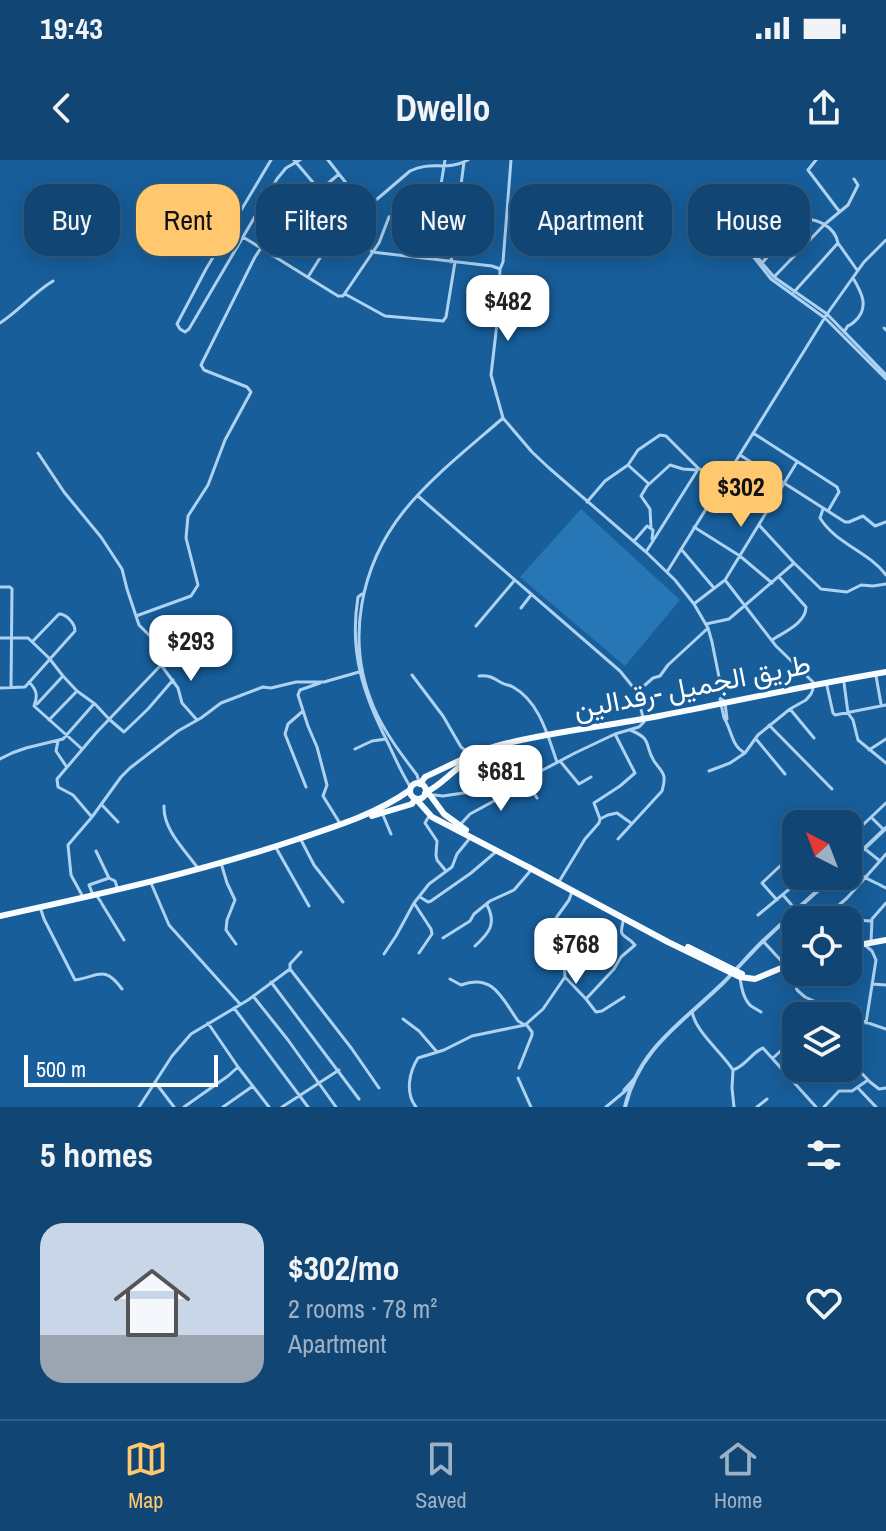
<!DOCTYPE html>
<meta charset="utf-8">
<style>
body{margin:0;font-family:"Archivo Narrow",Vazirmatn,sans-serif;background:#1a4d79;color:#f1f3f6;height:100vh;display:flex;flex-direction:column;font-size:30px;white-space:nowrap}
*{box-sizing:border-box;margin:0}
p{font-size:26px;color:#9cb1c5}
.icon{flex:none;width:44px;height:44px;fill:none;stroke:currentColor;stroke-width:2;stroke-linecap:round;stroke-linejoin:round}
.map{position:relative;height:947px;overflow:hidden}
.details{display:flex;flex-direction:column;background:#114674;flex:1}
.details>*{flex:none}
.guide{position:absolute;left:24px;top:24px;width:838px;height:72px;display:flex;gap:16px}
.needle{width:52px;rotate:318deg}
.buttons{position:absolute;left:782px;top:650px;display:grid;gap:16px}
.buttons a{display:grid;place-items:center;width:80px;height:80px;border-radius:16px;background:#114674;box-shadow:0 4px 20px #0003,0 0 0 2px #305e86;font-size:40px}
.scale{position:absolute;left:24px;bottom:20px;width:194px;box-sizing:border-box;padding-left:8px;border:4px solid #fff;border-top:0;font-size:22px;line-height:28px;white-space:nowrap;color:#fff;-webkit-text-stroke:6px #175e9b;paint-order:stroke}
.price{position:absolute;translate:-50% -68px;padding:0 18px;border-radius:16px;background:#fff;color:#222;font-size:26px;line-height:52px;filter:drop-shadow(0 2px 4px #0008)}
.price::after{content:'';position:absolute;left:50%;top:48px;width:24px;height:18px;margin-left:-12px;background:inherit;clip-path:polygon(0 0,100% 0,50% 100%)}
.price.active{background:#ffc76e;color:#111}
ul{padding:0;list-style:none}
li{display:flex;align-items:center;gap:24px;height:200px;padding:0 40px}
li span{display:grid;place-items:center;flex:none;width:224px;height:160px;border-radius:24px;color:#555}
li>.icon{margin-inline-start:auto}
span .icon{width:96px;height:96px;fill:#fffc;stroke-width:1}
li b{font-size:34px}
h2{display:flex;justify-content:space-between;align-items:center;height:96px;padding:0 40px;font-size:34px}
.tag{padding:0 28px;border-radius:24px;background:#114674;box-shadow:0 4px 20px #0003,0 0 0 2px #305e86;font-size:28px;line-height:72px}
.tag.active{background:#ffc76e;color:#111}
.status{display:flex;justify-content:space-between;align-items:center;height:56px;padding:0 40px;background:#114674;direction:ltr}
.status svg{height:22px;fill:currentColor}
header{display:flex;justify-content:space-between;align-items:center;height:104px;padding:0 40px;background:#114674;font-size:36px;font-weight:700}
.menu{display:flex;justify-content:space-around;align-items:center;height:112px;border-top:2px solid #305e86;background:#114674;font-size:22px;color:#9cb1c5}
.menu a{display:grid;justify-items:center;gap:4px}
.menu .active{color:#ffc76e}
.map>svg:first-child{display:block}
.green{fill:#2777b7}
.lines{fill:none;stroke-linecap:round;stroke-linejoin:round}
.minor{stroke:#aed3f2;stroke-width:3}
.tertiary{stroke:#aed3f2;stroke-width:4}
.primary{stroke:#f8fcff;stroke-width:6}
.labels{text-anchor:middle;stroke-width:6;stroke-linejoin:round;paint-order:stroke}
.street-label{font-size:28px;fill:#fff;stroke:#175e9b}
</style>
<div class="status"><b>19:43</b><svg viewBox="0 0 49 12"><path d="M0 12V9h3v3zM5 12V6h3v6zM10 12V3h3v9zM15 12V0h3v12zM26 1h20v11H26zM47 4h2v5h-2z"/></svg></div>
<header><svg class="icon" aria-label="back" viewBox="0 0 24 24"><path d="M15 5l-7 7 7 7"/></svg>Dwello<svg class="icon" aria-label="share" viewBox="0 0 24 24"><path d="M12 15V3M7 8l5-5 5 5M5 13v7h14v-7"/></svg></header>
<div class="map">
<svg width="886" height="947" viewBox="0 0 886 947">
<rect width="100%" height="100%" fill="#175e9b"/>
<path class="green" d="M581,349L680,440L625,506L520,417Z"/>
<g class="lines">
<path class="minor" d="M271,0L206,109L177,164L180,169L185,172L189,169L277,19L286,8L300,0
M294,0L372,92L492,106L500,109
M328,0L350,28V31L332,46
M511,0L503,102L500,109L498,155L491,215L503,258L532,292L549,308L646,392L675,420L694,444L708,468L712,482L720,522L722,537L720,539L724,558C732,570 731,586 745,593
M816,0L808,10L839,51
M319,31L339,14
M348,64L410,11C432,0 446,12 468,0
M243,77L338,136H343L379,83L389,57L395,55L429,56L434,54L437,49L445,0
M838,83L857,110
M451,102L464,2
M762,103L746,82L740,45L737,44L744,85L771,119L825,158L886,219
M308,117L325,90L350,67
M774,117L825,64L848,45L858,25L854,19
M794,132L838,83C835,67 817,57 801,60L762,103L774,117L827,154L886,215
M345,134L385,156L443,161L446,157L455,102
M0,163C19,151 33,133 53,121
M884,168L886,170
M844,172C851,161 844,170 854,162C870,148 862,133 853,118
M753,273L837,327L839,332L828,351
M38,293L64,332L101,377L122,409L127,429L139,465L153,479L161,505L178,528L182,543L197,560
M740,295L845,362H849L863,356L875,366L886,362
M628,305L649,324
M418,336L620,511L637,532L644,562L639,567L615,574L575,593L505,630L463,633L443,636L434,635
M587,342L605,321L628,305L638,290L660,275L666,276L698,308L722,323
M823,349L820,358C836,384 868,391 886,415
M759,365L794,403L821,429L847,432L861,425L873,426L886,424
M694,367L740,396L772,423
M651,368L650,349L641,336L647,326L670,305L683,309L697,310
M634,381L647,366L653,370L652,379
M681,389L714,428
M646,392L697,311
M667,412L827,154L864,102L886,80
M725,420L776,486L814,523
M0,427H10L12,429L11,528
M362,434L358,437C349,492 363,534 388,583C395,598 402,614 411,628
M695,443L725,420L797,302
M521,448L531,435
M136,456L191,436L198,425L186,378L188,356L208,325L225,280L251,232L247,227L204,210L201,205L255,97L281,58L279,51L263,43
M706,464L729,459L793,404
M476,466L514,421
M0,478H28L49,498L63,516L77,531L95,544L110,560L124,572L148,549L173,520
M772,480C784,472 806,463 806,447L779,417
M412,515L443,556L461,587L472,596
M479,516C490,515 493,518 502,523C505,525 510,525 513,527C540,542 548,577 557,602
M876,516L881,544
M29,522C37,530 38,536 34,546L82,589
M320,523L300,530L298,535L308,566L317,587L327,625L323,636L341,665
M844,523L848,553L853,560L858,580L886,603
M827,526L833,553L835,555L886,545
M0,528L25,527L75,471C75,463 66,454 59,454L33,481
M637,532L653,518L660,516L668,505L707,469
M722,537L725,543L727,559
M37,544L62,517
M790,549L814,578
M303,551L288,564L285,574L306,627
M49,560L77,531
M769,565L832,629
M756,579L785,614
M58,581L56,591L66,606
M355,589L372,581L386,579
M869,590L886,579
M502,595L518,590L526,591L537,614
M0,599L12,593L26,588L63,579L93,545
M560,601L579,624L591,617
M709,611L730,603L745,593L758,575L790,549L806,540L811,534L813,529
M526,621L537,638
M419,622L417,615C401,594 385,573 374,548C345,482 360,406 404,351C430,318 471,286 503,258
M102,645L118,662
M164,646C163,669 184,689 197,707
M383,655L391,674
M91,656L73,635L58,627L57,619L97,572L161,505
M429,656L425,663L437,681L436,695L437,700L446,711
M872,658L883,669
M600,659L608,655L617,653L631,663
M459,666L470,654L527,623
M300,678L314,705L343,742
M618,679L662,631C667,613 663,614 654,601C644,585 653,579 630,570
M848,679L886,643
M275,686L309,746
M96,691L109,718L115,721L118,730
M880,701L886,694
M221,703L227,723L235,740L227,760L226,770L236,784
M848,707C859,716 873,721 886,728
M807,716L819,727
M560,720L585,679L599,663L600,659L594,643L620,626L635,613L615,574
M151,723L169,765L240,844
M93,735L89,725L109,718
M96,735L101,742
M783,735L796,750
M83,737L71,715L68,685L92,657L121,617L130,608L178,571L201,558L221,543L263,527L271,528L296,522H324L359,512
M420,737L428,742L431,741L471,713L498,690
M777,740L762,723L796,691
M414,743L431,769L432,774L419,793
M102,744L124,780
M40,747L44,759L75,820C98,817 104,804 122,829
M758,755L805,716
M822,760L847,738L880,701L865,689
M781,764L796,782
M848,766L857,760L870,761
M443,778L470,761L474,754L490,741L514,730L532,709
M763,781L786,806V810L795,823L797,830L805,837L847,856
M871,782L872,759L886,743
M475,786C489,773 497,764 487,745
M866,786L872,791L876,800L866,863
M384,794L396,776L414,743L429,724L452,707L457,694L470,678
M290,809L352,889L379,928
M565,817L586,839L596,852L602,851L624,837
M740,817C741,826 744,840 751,846C754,848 758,850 761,852
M450,819L461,825C493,813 502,838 518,861L525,865
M271,822L359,939
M872,824L886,825
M253,836L288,880L336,947
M586,839L614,809L621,797L635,785C623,771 618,781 624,758
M234,848L308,947
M692,851C695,872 722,892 733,910L732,928L734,947
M848,856L886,869
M403,859L419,871L437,892
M208,863L238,907L269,947
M773,898L786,886L796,883
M848,906L852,903L870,922L879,929L886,928
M519,908L532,875V872L526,864
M823,908L833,910L837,908
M733,910C746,906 752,892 763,888L816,947
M518,918L531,947
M790,918L807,908
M155,922L174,947
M858,928L876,947
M624,930L634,919
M139,947L172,896L191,874L248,840L290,809V804L301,792
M184,947L228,916L238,907
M223,947L253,926
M282,947L339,910
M416,947C405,933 409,912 418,898L444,890L472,876L525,865L543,849L565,817L563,788L556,758L569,740L572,732
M606,947L630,927
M757,947L767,939
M824,947L839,931H852L868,920"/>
<path class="tertiary" d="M848,704L886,668
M625,947C639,888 682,863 723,823C736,810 748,796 761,783C785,760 809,738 834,716"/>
<path class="primary" d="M410 631a8 8 0 1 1 16 0a8 8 0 1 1-16 0Z
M420,624L425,617C451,605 476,591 504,584C555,571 608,566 659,556C735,541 810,525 886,512
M426,632C439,627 451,612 464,604
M425,633L430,635L444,654L466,670
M416,639L432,657L530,708L668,782L740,817L755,819L796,802
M372,656L412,644L415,639
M0,756C101,734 200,712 298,679C337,666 376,654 410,630
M688,787L742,814
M848,787L886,780"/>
</g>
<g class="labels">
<g class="street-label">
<text transform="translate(692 526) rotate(-11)" y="10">طريق الجميل -رقدالين</text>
</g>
</g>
</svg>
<div class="buttons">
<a><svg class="needle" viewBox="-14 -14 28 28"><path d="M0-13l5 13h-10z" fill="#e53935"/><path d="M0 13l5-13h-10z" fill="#9cb1c5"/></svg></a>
<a><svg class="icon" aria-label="locate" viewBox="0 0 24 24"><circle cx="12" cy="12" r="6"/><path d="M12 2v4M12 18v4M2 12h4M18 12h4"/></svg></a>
<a><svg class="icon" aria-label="layers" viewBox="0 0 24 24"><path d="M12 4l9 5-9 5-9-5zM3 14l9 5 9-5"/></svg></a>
</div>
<div class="scale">500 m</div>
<b class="price" style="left:508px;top:183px">$482</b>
<b class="price active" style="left:741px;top:369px">$302</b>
<b class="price" style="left:191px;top:523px">$293</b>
<b class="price" style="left:501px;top:653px">$681</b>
<b class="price" style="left:576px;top:826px">$768</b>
<div class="guide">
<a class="tag">Buy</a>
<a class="tag active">Rent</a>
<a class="tag">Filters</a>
<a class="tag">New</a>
<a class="tag">Apartment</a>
<a class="tag">House</a>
</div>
</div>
<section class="details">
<h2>5 homes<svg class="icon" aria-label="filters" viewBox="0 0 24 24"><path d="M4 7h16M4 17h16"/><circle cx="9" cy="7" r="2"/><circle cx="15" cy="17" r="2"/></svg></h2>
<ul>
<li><span style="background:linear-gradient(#c9d6e8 70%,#9aa5b1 0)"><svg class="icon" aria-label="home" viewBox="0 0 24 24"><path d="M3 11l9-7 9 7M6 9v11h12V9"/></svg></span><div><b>$302/mo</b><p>2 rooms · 78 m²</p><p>Apartment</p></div><svg class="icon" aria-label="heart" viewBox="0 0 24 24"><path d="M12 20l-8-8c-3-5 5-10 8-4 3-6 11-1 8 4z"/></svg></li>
</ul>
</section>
<nav class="menu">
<a class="active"><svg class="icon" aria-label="map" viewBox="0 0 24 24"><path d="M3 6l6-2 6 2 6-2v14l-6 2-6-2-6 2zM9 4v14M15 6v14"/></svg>Map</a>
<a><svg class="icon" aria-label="saved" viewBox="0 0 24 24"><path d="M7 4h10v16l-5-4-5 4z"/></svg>Saved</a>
<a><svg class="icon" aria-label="home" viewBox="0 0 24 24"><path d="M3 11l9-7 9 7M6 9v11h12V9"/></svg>Home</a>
</nav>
